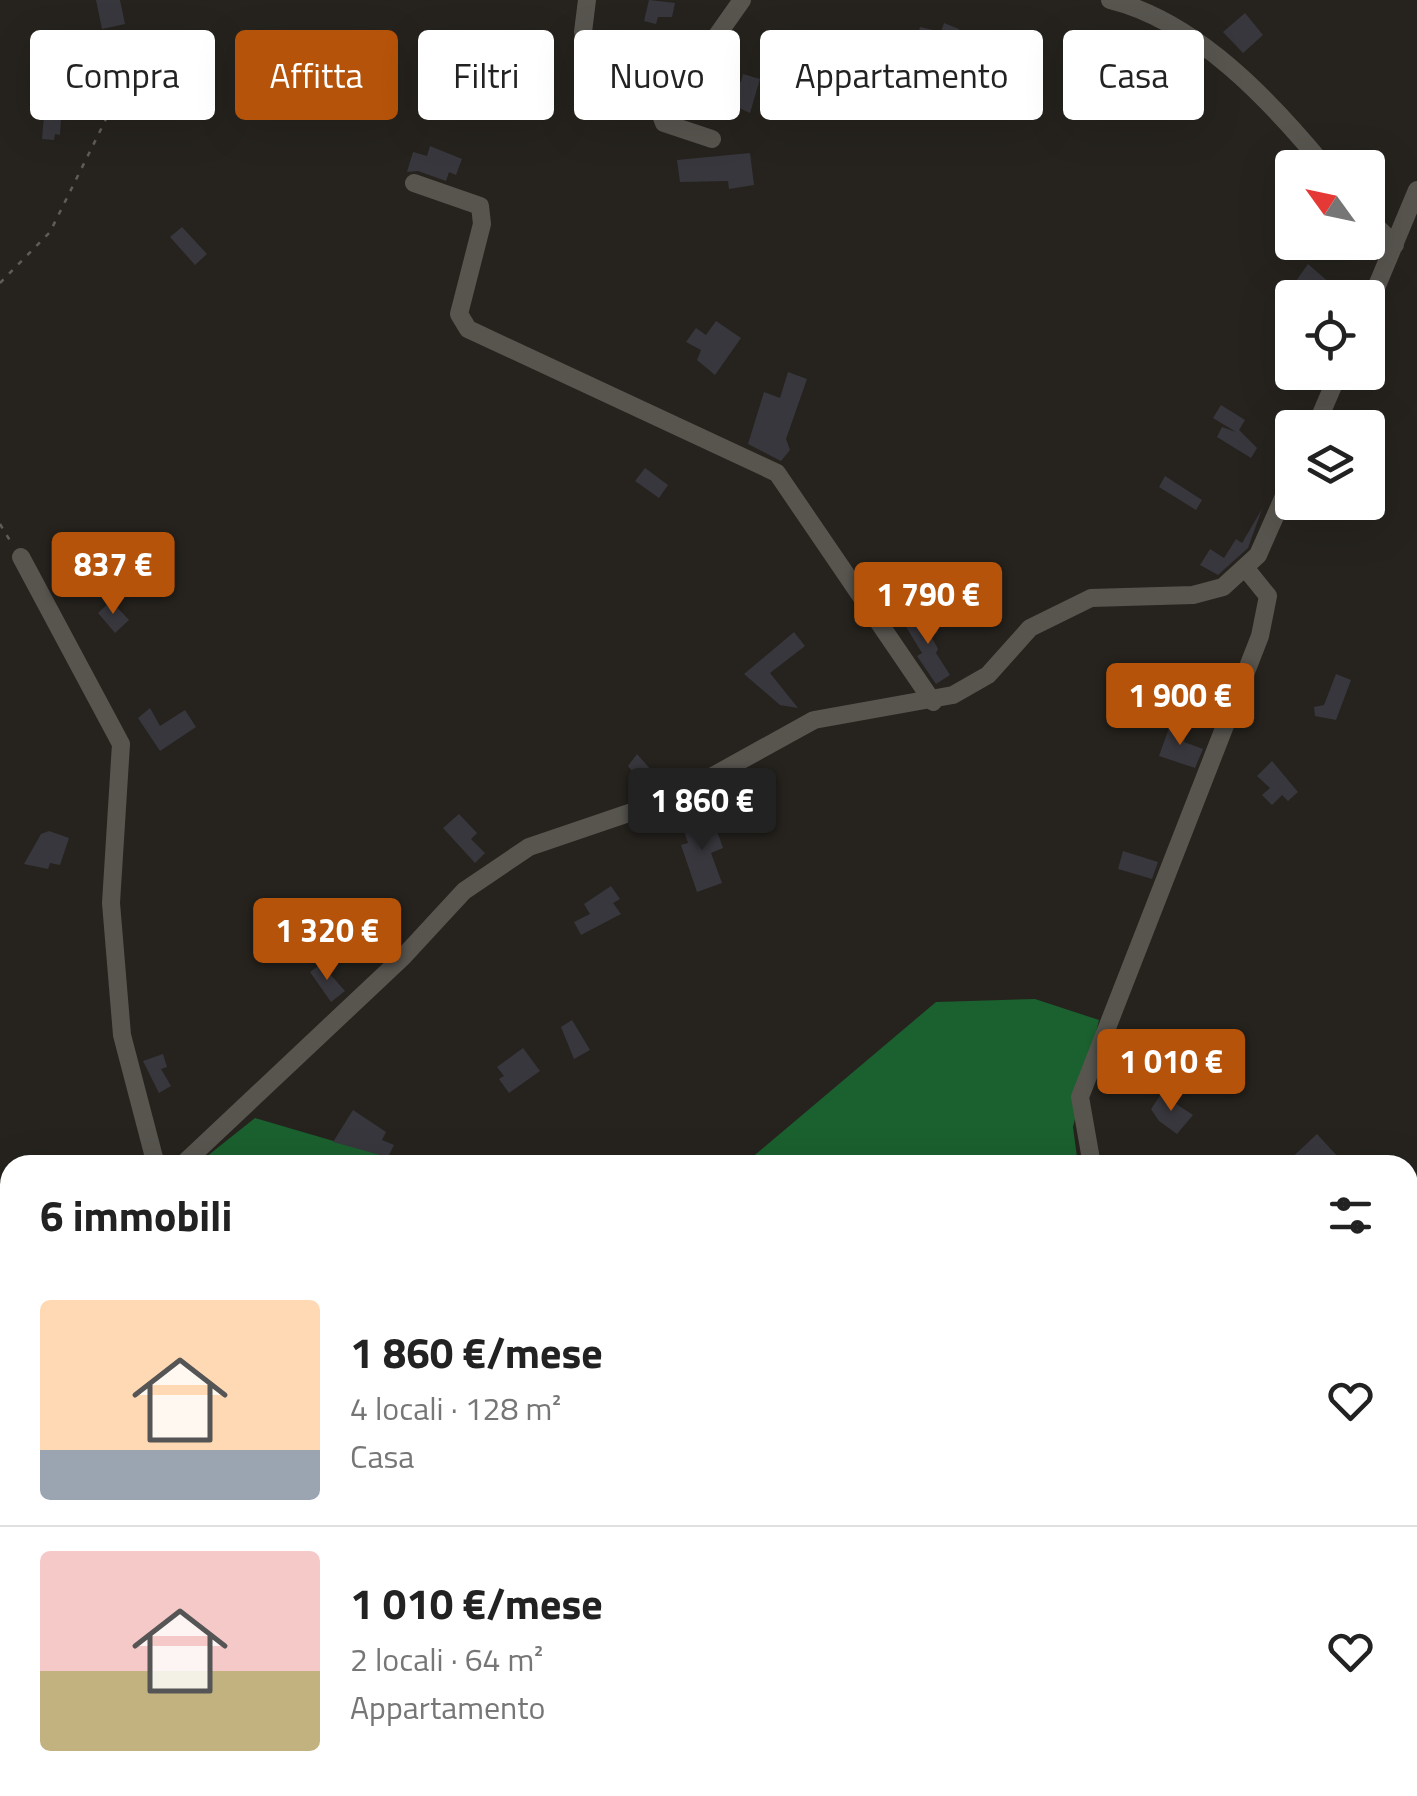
<!DOCTYPE html>
<html lang="it">
<meta charset="utf-8">
<style>
body{margin:0;font-family:"Titillium Web",sans-serif;background:#f2f2f2;color:#222;height:100vh;display:flex;flex-direction:column;font-size:38px;white-space:nowrap}
*{box-sizing:border-box;margin:0}
p{font-size:32px;color:#767676}
.icon{flex:none;width:55px;height:55px;fill:none;stroke:currentColor;stroke-width:2;stroke-linecap:round;stroke-linejoin:round}
.map{position:relative;flex:1;overflow:hidden}
.side{position:absolute;left:0px;top:1155px;width:1418px;height:642px;display:flex;flex-direction:column;background:#fff;border-radius:30px 30px 0 0;box-shadow:0 10px 40px #0002}
.side>*{flex:none}
.guide{position:absolute;left:30px;top:30px;width:1358px;height:90px;display:flex;gap:20px}
.needle{width:65px;rotate:303deg}
.fabs{position:absolute;left:1275px;top:150px;display:grid;gap:20px}
.fabs a{display:grid;place-items:center;width:110px;height:110px;border-radius:10px;background:#fff;box-shadow:0 10px 40px #0002;font-size:50px}
.price{position:absolute;translate:-50% -85px;padding:0 22px;border-radius:10px;background:#b45309;color:#fff;font-size:32px;line-height:65px;filter:drop-shadow(0 2px 5px #0008)}
.price::after{content:'';position:absolute;left:50%;top:60px;width:30px;height:22px;margin-left:-15px;background:inherit;clip-path:polygon(0 0,100% 0,50% 100%)}
.price.active{background:#222;color:#fff}
ul{padding:0;list-style:none}
li{display:flex;align-items:center;gap:30px;height:250px;padding:0 40px}
li+li{border-top:2px solid #e0e0e0}
li span{display:grid;place-items:center;flex:none;width:280px;height:200px;border-radius:10px;color:#555}
li>.icon{margin-inline-start:auto}
span .icon{width:120px;height:120px;fill:#fffc;stroke-width:1}
li b{font-size:42px}
h2{display:flex;justify-content:space-between;align-items:center;height:120px;padding:0 40px;font-size:42px}
.chip{padding:0 35px;border-radius:10px;background:#fff;box-shadow:0 10px 40px #0002;font-size:35px;line-height:90px}
.chip.active{background:#b45309;color:#fff}
.map>svg:first-child{display:block}
.forest{fill:#1b602f}
.building{fill:#38373d}
.lines{fill:none;stroke-linecap:round;stroke-linejoin:round}
.path{stroke:#5f5d58;stroke-width:2.5;stroke-dasharray:5 8;stroke-linecap:butt}
.lane{stroke:#58554f;stroke-width:9}
.street{stroke:#58554f;stroke-width:18}
</style>
<div class="map">
<svg width="1417" height="1796" viewBox="0 0 1417 1796">
<rect width="100%" height="100%" fill="#26231e"/>
<path class="forest" d="M1035,999L1099,1020L1073,1127L1078,1165H743L936,1002Z
M255,1118L388,1157L399,1165H196Z
M10,1314V1788H152V1796H0V1319Z"/>
<path class="building" d="M96,0H120L125,24L102,29Z
M649,0L675,3L672,17H658L656,24L644,21Z
M1245,13L1263,35L1243,53L1223,32Z
M944,23L959,29L954,45L972,51L968,63L957,59L951,78L937,73L943,54L915,46L920,27L941,32Z
M743,74L760,79L750,113L720,99L727,77L741,82Z
M45,104L62,105L60,135L55,134L54,140L42,139Z
M430,146L462,159L456,175L449,172L446,181L418,171L407,172L413,152L427,156Z
M750,153L754,185L729,189L728,181L680,182L677,160Z
M182,227L207,254L195,265L170,237Z
M1308,264L1332,285L1322,298H1284Z
M716,321L741,338L715,375L697,360L701,350L686,342L696,328L706,335Z
M788,372L807,379L786,439L790,450L781,461L748,444L764,392L780,398Z
M1221,405L1245,420L1239,430L1257,448L1251,458L1217,437L1222,427L1236,432L1213,418Z
M645,468L668,485L659,498L635,481Z
M1165,476L1202,500L1196,510L1159,487Z
M1262,509L1248,548L1218,575L1200,565L1210,549L1224,558L1236,539L1242,543Z
M114,554L118,559L123,555L135,568L116,586L99,568Z
M111,601L129,620L115,633L98,613Z
M925,612L938,632L931,636L938,649L936,653L950,675L936,684L917,656L922,653L905,625Z
M794,632L805,646L770,673L798,708L780,705L744,674Z
M1336,674L1351,680L1336,720L1315,716L1314,707L1324,705Z
M150,708L160,726L185,710L196,727L160,751L138,718Z
M1170,725L1188,731L1184,742L1203,749L1195,768L1159,756Z
M637,754L660,780L643,785L628,766Z
M1272,761L1298,792L1288,801L1282,795L1272,805L1262,795L1270,788L1257,776Z
M459,814L477,833L471,839L485,853L475,863L443,828Z
M712,817L723,848L711,853L722,883L697,892L681,845L688,843L683,828Z
M49,831L69,838L60,865L50,863L48,869L24,864L41,834Z
M1123,851L1158,862L1152,879L1118,869Z
M611,886L620,899L613,903L621,914L581,935L574,922L590,914L584,904Z
M321,964L345,991L331,1002L310,972Z
M572,1020L590,1050L574,1059L561,1027Z
M523,1048L540,1071L509,1093L499,1079L504,1076L497,1067Z
M163,1054L167,1067L161,1069L171,1086L159,1093L143,1061Z
M1161,1094L1193,1115L1177,1134L1159,1121L1151,1109Z
M353,1110L386,1132L382,1140L394,1145L388,1157L333,1142Z
M1317,1134L1340,1159L1333,1165H1284Z"/>
<g class="lines">
<path class="path" d="M0,283L50,232L107,117
M0,524L12,544"/>
<path class="lane" d="M488,1796L490,1788"/>
<path class="street" d="M1110,0C1196,21 1270,100 1326,168
M583,32L587,0
M712,139L664,123L661,115L742,0
M414,183L480,206L482,224L459,314L468,329L777,473L933,702
M1368,218L1395,245
M1368,307L1417,190
M1315,428L1339,372
M21,557L121,744L111,903L122,1035L156,1165
M182,1165L403,957L464,891L529,847L673,798L814,720L953,695L988,675L1030,628L1091,598L1193,595L1223,587L1258,555L1292,478
M1092,1165L1080,1097L1260,636L1268,596L1247,570
M0,1302L10,1294
M1161,1788L1164,1796"/>
</g>
</svg>
<div class="fabs">
<a><svg class="needle" viewBox="-14 -14 28 28"><path d="M0-13l5 13h-10z" fill="#e53935"/><path d="M0 13l5-13h-10z" fill="#767676"/></svg></a>
<a><svg class="icon" aria-label="locate" viewBox="0 0 24 24"><circle cx="12" cy="12" r="6"/><path d="M12 2v4M12 18v4M2 12h4M18 12h4"/></svg></a>
<a><svg class="icon" aria-label="layers" viewBox="0 0 24 24"><path d="M12 4l9 5-9 5-9-5zM3 14l9 5 9-5"/></svg></a>
</div>
<b class="price" style="left:113px;top:617px">837 €</b>
<b class="price" style="left:928px;top:647px">1 790 €</b>
<b class="price" style="left:1180px;top:748px">1 900 €</b>
<b class="price active" style="left:702px;top:853px">1 860 €</b>
<b class="price" style="left:327px;top:983px">1 320 €</b>
<b class="price" style="left:1171px;top:1114px">1 010 €</b>
<div class="guide">
<a class="chip">Compra</a>
<a class="chip active">Affitta</a>
<a class="chip">Filtri</a>
<a class="chip">Nuovo</a>
<a class="chip">Appartamento</a>
<a class="chip">Casa</a>
</div>
<section class="side">
<h2>6 immobili<svg class="icon" aria-label="filters" viewBox="0 0 24 24"><path d="M4 7h16M4 17h16"/><circle cx="9" cy="7" r="2"/><circle cx="15" cy="17" r="2"/></svg></h2>
<ul>
<li><span style="background:linear-gradient(#ffd9b3 75%,#9aa5b1 0)"><svg class="icon" aria-label="home" viewBox="0 0 24 24"><path d="M3 11l9-7 9 7M6 9v11h12V9"/></svg></span><div><b>1 860 €/mese</b><p>4 locali · 128 m²</p><p>Casa</p></div><svg class="icon" aria-label="heart" viewBox="0 0 24 24"><path d="M12 20l-8-8c-3-5 5-10 8-4 3-6 11-1 8 4z"/></svg></li>
<li><span style="background:linear-gradient(#f6c9c9 60%,#c2b280 0)"><svg class="icon" aria-label="home" viewBox="0 0 24 24"><path d="M3 11l9-7 9 7M6 9v11h12V9"/></svg></span><div><b>1 010 €/mese</b><p>2 locali · 64 m²</p><p>Appartamento</p></div><svg class="icon" aria-label="heart" viewBox="0 0 24 24"><path d="M12 20l-8-8c-3-5 5-10 8-4 3-6 11-1 8 4z"/></svg></li>
</ul>
</section>
</div>
